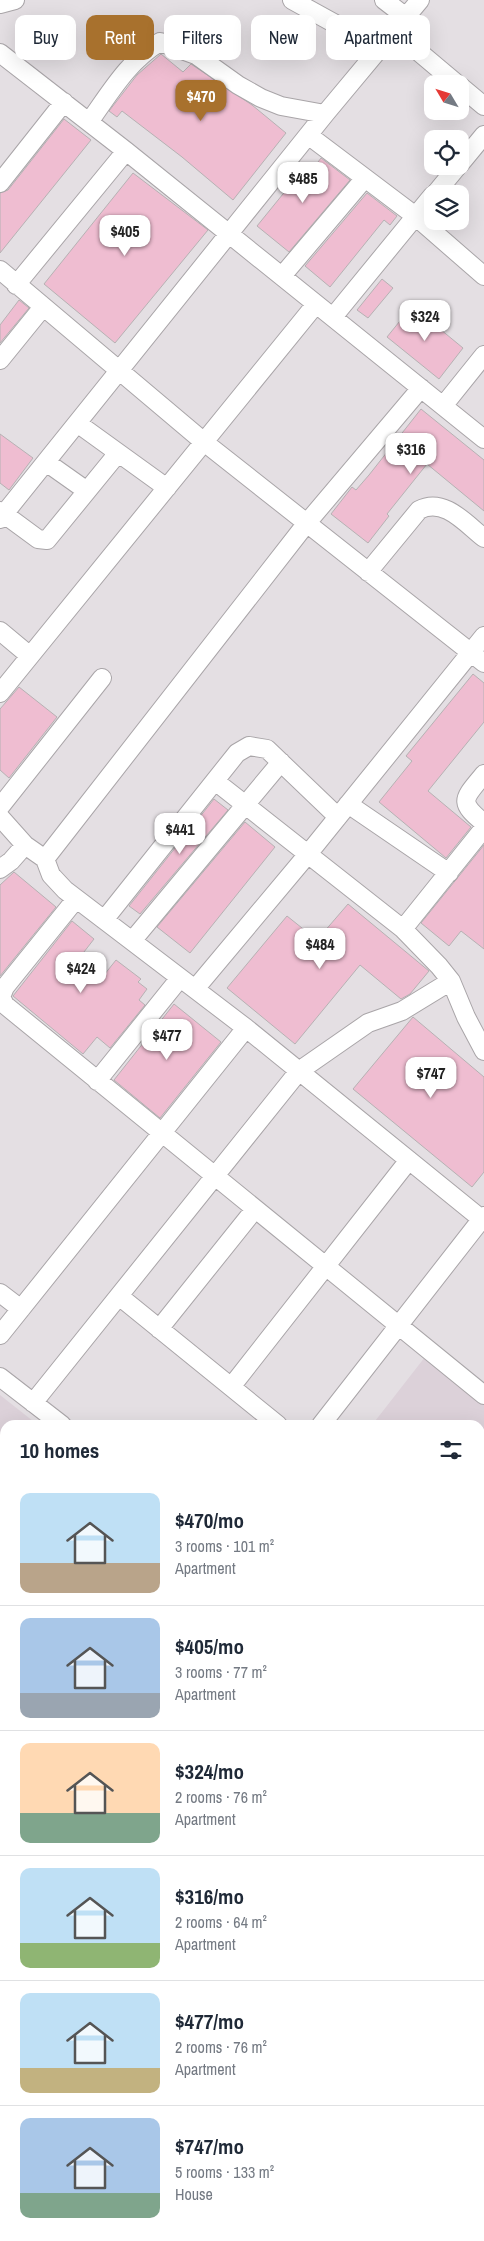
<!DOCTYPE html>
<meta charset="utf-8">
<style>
body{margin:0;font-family:"Archivo Narrow",sans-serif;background:#f2f2f3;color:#1f2937;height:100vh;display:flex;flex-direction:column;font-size:19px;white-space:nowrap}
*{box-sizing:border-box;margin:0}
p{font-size:16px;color:#747a83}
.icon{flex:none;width:28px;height:28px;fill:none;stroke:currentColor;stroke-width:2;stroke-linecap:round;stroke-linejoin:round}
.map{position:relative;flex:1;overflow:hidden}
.sheet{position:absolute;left:0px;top:1420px;width:485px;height:821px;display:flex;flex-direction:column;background:#fff;border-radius:15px 15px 0 0;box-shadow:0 5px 20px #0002}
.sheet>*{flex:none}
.hud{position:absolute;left:15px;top:15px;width:455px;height:45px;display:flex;gap:10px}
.needle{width:32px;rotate:308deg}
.controls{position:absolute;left:424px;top:75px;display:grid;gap:10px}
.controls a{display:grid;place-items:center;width:45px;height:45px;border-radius:10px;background:#fff;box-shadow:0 5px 20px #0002;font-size:25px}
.price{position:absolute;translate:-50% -42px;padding:0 11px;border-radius:10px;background:#fff;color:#222;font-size:16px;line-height:32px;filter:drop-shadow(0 1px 2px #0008)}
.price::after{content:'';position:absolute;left:50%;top:30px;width:15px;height:11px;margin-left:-8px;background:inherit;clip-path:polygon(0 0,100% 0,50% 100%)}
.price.selected{background:#a8712d;color:#fff}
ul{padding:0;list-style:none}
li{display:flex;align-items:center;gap:15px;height:125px;padding:0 20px}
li+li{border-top:1px solid #e0e1e3}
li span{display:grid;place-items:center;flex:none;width:140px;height:100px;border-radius:10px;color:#555}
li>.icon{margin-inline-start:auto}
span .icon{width:60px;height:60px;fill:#fffc;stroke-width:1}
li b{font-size:21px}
h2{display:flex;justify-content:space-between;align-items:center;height:60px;padding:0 20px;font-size:21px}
.pill{padding:0 18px;border-radius:10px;background:#fff;box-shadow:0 5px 20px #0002;font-size:18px;line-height:45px}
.pill.selected{background:#a8712d;color:#fff}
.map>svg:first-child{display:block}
.built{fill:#dcd1d9}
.building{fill:#efbdd1;stroke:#b6b1b3}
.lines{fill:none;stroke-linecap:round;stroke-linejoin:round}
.minor-casing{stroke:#a9a5a8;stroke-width:20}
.minor{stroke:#fff;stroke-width:18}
</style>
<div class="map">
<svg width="484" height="2241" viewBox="0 0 484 2241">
<rect width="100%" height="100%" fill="#e4dfe3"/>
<path class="built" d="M425,1357L484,1404V1524L480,1529V1425H372Z
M0,1395L38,1425H5V1570L0,1566Z"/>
<path class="building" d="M161,54L183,72L191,64L252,105L286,133L233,200L182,157L122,111L117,117L109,111L137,75Z
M64,119L91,140L0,253V193L8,190Z
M321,158L350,180L289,252L257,226L300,173L306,178Z
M133,173L208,230L115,343L44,284Z
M367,193L397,216L390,225L384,220L330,287L305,266Z
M382,279L393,288L368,318L357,310Z
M19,300L29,308L0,343V325Z
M412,306L463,348L439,379L387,337Z
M421,409L484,460V511L427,464L387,514L389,516L368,543L331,514L352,487L356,490L369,475Z
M0,434L33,458L9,490L0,483Z
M473,674L484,683V722L428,791L471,827L446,858L379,802L412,761L406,756Z
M19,687L57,717L9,778L0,770V709Z
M214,799L228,810L140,914L129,906Z
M245,822L275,847L190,953L157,927Z
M484,845V949L461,931L449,946L421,923Z
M14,872L56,907L0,976V885Z
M348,904L429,971L410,994L401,999L360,965L295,1044L227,988L287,916L317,940Z
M72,921L94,939L77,961L100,980L116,960L141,979L138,982L147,989L139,1000L145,1005L110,1048L97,1037L83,1054L13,996Z
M174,1004L221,1042L160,1118L114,1080Z
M413,1017L484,1077V1172L472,1187L353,1089Z"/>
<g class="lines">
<g class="minor-casing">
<path id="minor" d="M292,0L379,48
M384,0L406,17
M0,4L15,0
M394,31L457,84
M0,53L126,151L484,439
M460,86L484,106
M89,122C110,93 128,61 160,42L196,55L238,85L261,98L281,106L325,114
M308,135L414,215L484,276
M460,164L484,135
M0,183L64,102
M435,194L458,166
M0,270L204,442L484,663
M282,276L365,178
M16,285L126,151
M333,317L432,196
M0,360L43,307
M421,388L306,524L45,859L51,875L65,890L246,1028L484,1221
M443,406L484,355
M77,423L167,488
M46,462L87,491
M0,511L38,539L47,540L118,453
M0,519L325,114L420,0
M368,572L419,510C444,497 465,523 484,538
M0,631L30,656
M0,693L316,304
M484,774C464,799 457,801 484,823
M215,781L403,929L484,828
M348,804L449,873
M0,807L102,678
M0,817L25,845L45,859
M0,869L11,861L25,845
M76,899L5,987L1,997L5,1005L484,1395
M104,920L237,753L249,746L267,749L338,817
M403,929L439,966L451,981L466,1017L484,1051
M132,941L281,762
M195,989L308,854L484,636
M97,1081L180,978
M0,1293L21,1309
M119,1296L278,1425
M159,1329L255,1209
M0,1335L246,1028
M0,1377L62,1425
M231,1387L409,1160
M33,1403L299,1071L368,1023L402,1011L451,981
M321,1425L484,1216
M480,1570L484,1565
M480,1589L484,1592
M0,1590L5,1594
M0,1667L5,1661
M481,1755L484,1751
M480,1778L484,1773
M0,1832L5,1825
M480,1925L484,1920
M480,1974L484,1977
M0,1990L5,1984
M480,2087L484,2082
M0,2091L5,2095
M0,2163L5,2157
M480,2202L484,2205
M179,2236L185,2241
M89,2241L93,2236
M226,2241L230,2236
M354,2241L358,2236"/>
</g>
<use href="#minor" class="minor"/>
</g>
</svg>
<div class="controls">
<a><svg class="needle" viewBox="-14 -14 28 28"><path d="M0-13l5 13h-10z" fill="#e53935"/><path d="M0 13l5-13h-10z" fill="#747a83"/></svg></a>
<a><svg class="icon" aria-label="locate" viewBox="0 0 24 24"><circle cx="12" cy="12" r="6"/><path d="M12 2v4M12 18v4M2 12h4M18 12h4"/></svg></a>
<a><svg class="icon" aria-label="layers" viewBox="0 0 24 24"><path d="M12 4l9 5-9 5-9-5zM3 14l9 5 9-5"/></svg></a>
</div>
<b class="price selected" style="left:201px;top:122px">$470</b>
<b class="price" style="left:303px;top:204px">$485</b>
<b class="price" style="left:125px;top:257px">$405</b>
<b class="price" style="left:425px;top:342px">$324</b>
<b class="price" style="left:411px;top:475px">$316</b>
<b class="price" style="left:180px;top:855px">$441</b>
<b class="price" style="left:320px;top:970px">$484</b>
<b class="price" style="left:81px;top:994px">$424</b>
<b class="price" style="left:167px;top:1061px">$477</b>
<b class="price" style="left:431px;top:1099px">$747</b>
<div class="hud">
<a class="pill">Buy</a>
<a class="pill selected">Rent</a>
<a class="pill">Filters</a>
<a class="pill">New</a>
<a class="pill">Apartment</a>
</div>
<section class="sheet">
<h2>10 homes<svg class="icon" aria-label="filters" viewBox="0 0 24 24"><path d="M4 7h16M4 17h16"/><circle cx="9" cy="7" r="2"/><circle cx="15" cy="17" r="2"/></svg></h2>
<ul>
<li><span style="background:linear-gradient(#bfe0f5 70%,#b9a48a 0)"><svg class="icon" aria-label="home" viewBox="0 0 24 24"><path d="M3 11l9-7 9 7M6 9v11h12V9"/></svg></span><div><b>$470/mo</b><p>3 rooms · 101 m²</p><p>Apartment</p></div></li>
<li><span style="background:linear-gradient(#a9c7e8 75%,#9aa5b1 0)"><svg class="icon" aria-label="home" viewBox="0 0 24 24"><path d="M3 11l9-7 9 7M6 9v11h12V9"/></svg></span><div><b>$405/mo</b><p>3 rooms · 77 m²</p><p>Apartment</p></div></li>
<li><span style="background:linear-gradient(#ffd9b3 70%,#7fa58c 0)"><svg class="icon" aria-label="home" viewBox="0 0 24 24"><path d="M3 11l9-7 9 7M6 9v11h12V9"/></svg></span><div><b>$324/mo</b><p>2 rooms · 76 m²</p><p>Apartment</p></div></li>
<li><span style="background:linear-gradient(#bfe0f5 75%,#8fb573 0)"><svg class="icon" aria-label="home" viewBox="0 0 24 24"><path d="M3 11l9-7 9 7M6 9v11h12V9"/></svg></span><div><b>$316/mo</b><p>2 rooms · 64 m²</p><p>Apartment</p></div></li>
<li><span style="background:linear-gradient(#bfe0f5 75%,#c2b280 0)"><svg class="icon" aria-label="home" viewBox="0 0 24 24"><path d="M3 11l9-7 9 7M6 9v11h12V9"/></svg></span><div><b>$477/mo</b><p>2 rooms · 76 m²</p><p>Apartment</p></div></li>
<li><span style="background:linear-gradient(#a9c7e8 75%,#7fa58c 0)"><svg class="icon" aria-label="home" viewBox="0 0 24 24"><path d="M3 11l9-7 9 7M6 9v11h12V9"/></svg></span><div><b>$747/mo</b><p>5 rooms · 133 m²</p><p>House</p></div></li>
</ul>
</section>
</div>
